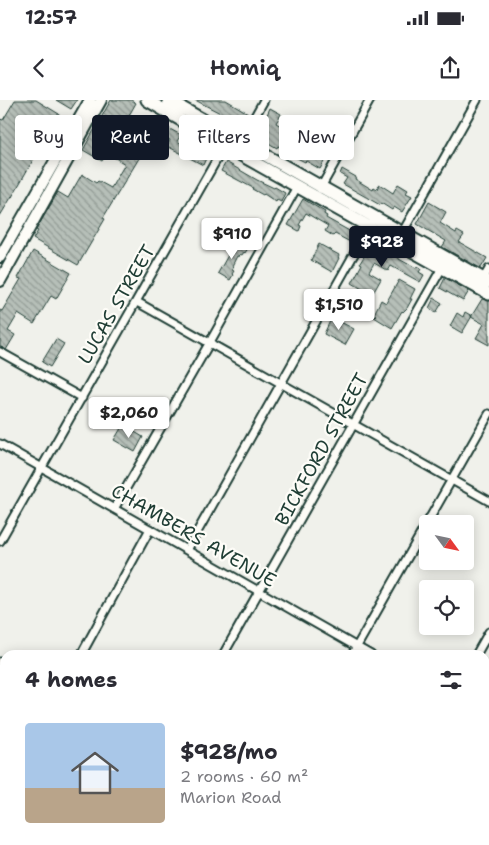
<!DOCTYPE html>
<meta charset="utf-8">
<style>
body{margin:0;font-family:"Shantell Sans",sans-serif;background:#f7f7f7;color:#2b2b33;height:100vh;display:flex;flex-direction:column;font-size:19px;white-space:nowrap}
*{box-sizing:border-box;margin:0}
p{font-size:16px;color:#7c7c81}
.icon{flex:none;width:28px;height:28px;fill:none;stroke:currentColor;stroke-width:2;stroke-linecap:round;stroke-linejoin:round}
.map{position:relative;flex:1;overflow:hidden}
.drawer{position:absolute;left:0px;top:550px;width:490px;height:195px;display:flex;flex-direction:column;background:#fff;border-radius:15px 15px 0 0;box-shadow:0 2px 12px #0003}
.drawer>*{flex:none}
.guide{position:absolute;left:15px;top:15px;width:460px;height:45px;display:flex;gap:10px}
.needle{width:32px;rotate:123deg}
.fabs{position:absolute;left:419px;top:415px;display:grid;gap:10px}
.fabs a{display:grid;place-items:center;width:55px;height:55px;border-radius:5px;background:#fff;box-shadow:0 2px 12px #0003;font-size:25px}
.price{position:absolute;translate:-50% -42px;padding:0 11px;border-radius:5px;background:#fff;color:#222;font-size:16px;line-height:32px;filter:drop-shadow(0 1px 2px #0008)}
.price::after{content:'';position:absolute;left:50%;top:30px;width:15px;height:11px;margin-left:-8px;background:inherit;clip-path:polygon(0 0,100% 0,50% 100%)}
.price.selected{background:#111827;color:#fff}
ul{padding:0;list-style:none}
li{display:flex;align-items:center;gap:15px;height:125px;padding:0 25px}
li span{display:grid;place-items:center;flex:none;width:140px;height:100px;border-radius:5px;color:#555}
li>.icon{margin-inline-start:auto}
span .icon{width:60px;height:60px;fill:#fffc;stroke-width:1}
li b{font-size:21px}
h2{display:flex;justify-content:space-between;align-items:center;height:60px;padding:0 25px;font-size:21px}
.pill{padding:0 18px;border-radius:5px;background:#fff;box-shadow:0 2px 12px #0003;font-size:18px;line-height:45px}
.pill.selected{background:#111827;color:#fff}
.status{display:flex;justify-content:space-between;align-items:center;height:35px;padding:0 25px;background:#fff;direction:ltr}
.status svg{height:14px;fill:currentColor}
header{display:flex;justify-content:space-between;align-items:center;height:65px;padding:0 25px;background:#fff;font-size:22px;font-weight:600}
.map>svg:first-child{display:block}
.built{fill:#dfe2dc}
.building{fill:url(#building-back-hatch);stroke:#1f3d34}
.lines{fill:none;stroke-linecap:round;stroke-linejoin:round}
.minor-casing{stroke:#1f3d34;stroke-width:11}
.secondary-casing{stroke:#1f3d34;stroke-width:14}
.primary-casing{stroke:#1f3d34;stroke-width:15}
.minor{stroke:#fdfcf7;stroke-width:7}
.secondary{stroke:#fdfcf7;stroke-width:10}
.primary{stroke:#fdfcf7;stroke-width:11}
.labels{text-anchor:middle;stroke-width:4.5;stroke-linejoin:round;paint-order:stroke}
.street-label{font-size:19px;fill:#1f3d34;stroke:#fdfcf7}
</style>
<div class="status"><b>12:57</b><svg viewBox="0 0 49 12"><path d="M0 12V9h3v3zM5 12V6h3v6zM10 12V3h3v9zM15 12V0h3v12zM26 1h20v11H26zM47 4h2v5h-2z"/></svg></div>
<header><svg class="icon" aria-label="back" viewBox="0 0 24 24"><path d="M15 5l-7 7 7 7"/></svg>Homiq<svg class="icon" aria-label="share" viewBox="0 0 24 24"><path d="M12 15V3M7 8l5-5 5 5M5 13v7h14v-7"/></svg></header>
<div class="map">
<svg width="489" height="745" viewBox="0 0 489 745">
<defs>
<pattern id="building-back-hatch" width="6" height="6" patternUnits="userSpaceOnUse" patternTransform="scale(1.25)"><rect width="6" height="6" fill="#b6bfb8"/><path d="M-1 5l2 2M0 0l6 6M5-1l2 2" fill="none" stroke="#939c96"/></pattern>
</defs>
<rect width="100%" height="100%" fill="#f0f1eb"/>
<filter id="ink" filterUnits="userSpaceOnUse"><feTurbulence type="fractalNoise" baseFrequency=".02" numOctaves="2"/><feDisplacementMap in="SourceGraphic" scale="10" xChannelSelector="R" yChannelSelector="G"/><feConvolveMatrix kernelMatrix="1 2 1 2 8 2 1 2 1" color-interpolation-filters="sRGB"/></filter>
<g filter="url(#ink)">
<path class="built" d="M5,700V740H75L83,745H0V708Z"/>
<path class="building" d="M15,0H36L59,14L12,97V96L0,116V19L3,20Z
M56,0H77L71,9Z
M111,0H131L136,3L119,33L138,44L140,41L147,45L103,118L105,119L78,165L33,139L38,131L36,130L58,92L68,98L82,74L96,83L98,81L111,88L125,64L107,53L102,61L83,50Z
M195,0H226L248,13L244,20L242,19L239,25L228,17Z
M270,8L281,14L276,23L288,30L285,35L300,43L299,46L325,60L320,69L306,61L305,62L293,56L278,46L277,48L265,41L264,44L254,38L267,17H266Z
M161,26L167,30L168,28L181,35L177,41L186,46L188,41L204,50L203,52L205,53L204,55L207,56L203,65L167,46L170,40L158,33Z
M226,62L257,80L274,88L275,87L285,93L281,102L277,100L276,102L264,94L263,95L252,89L253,88L221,71Z
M342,69L356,77L355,79L373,90L374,87L377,89L379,84L393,93L398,84L408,90L406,93L412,96L402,112L394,107L392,110L381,103L380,105L343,84L347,78L340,74Z
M303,99L325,112L324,114L327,116L326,118L353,133L352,136L355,138L352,143L335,134L333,136L325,131L328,126L306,113L299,125L301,126L299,131L288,125Z
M429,102L446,112L440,123L456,133L457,131L464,135L459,142L487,158L481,168H480L442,147L446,141L417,124Z
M236,141L248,148L245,153L244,152L242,155L240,154L239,157L237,156L232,166L233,167L232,170L234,171L232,174L233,175L230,180L218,173Z
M319,144L339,155L338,157L339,158L332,172L311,160Z
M374,144L385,150L386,148L396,154L395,156L399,158V159L408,164V163L416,168L417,166L421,169L419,172L424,175L420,182L391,166L388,171L374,163L369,172L381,179L372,195L352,183L362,164L360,163L370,147L372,148Z
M33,151L71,173L56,199L51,196L34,224L18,214L8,231L15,235L6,250L0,247V210L2,211L21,179L18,178Z
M445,178L469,191L463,201L440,188Z
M399,180L415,189L410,199H412L407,208L403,212L402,211L392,228L374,217L376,215L374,214L381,200L386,203Z
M434,198L442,203L436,213L429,208Z
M482,199L489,201V245L476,238L484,224L471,217Z
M465,212L472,216L462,233L450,226L457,213L463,217Z
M333,218L354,229L345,245L324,234L330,221H331Z
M56,239L64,244L50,267L42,262Z
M123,325L143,337L135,352L114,340Z"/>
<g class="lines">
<g class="minor-casing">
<path id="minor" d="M240,43L264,0
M320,89L370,0
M401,135L477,0
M482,181L489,169
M137,202L489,401
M0,252L82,298
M0,344L371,555
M114,409L210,242L298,85
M0,441L226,43
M187,450L371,124
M81,555L150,429
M223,555L443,166
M352,555L489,314
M476,555L489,532
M0,562L5,565
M485,639L489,642
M0,696L5,687
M314,740L323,745
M115,745L118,740
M244,745L247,740
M367,745L370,740
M484,745L489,736"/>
</g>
<g class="secondary-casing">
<path id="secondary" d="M0,157L90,0
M0,181L101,0"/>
</g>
<g class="primary-casing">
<path id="primary" d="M147,0L225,46L489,194
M168,0L489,182"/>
</g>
<use href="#minor" class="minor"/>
<use href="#secondary" class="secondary"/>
<use href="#primary" class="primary"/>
</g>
</g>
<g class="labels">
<g class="street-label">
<text transform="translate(116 204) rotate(-60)" y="7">LUCAS STREET</text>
<text transform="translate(321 349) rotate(-61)" y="7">BICKFORD STREET</text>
<text transform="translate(194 435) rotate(30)" y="7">CHAMBERS AVENUE</text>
</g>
</g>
</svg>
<div class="fabs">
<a><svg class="needle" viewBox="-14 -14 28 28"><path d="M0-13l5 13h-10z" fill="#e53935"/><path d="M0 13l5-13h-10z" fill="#7c7c81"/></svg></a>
<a><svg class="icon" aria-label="locate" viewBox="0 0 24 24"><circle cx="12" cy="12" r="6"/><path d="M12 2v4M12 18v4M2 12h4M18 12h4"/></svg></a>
</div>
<b class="price" style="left:232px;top:160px">$910</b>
<b class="price selected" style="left:382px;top:168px">$928</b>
<b class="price" style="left:339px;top:231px">$1,510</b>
<b class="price" style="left:129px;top:339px">$2,060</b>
<div class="guide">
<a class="pill">Buy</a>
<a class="pill selected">Rent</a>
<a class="pill">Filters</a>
<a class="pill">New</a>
</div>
<section class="drawer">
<h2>4 homes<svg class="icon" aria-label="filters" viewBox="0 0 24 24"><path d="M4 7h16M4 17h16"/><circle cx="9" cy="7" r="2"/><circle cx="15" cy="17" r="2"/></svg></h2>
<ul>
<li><span style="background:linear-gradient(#a9c7e8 65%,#b9a48a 0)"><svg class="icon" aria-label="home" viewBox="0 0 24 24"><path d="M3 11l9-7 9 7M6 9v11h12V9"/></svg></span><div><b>$928/mo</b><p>2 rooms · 60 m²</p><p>Marion Road</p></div></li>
</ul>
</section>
</div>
